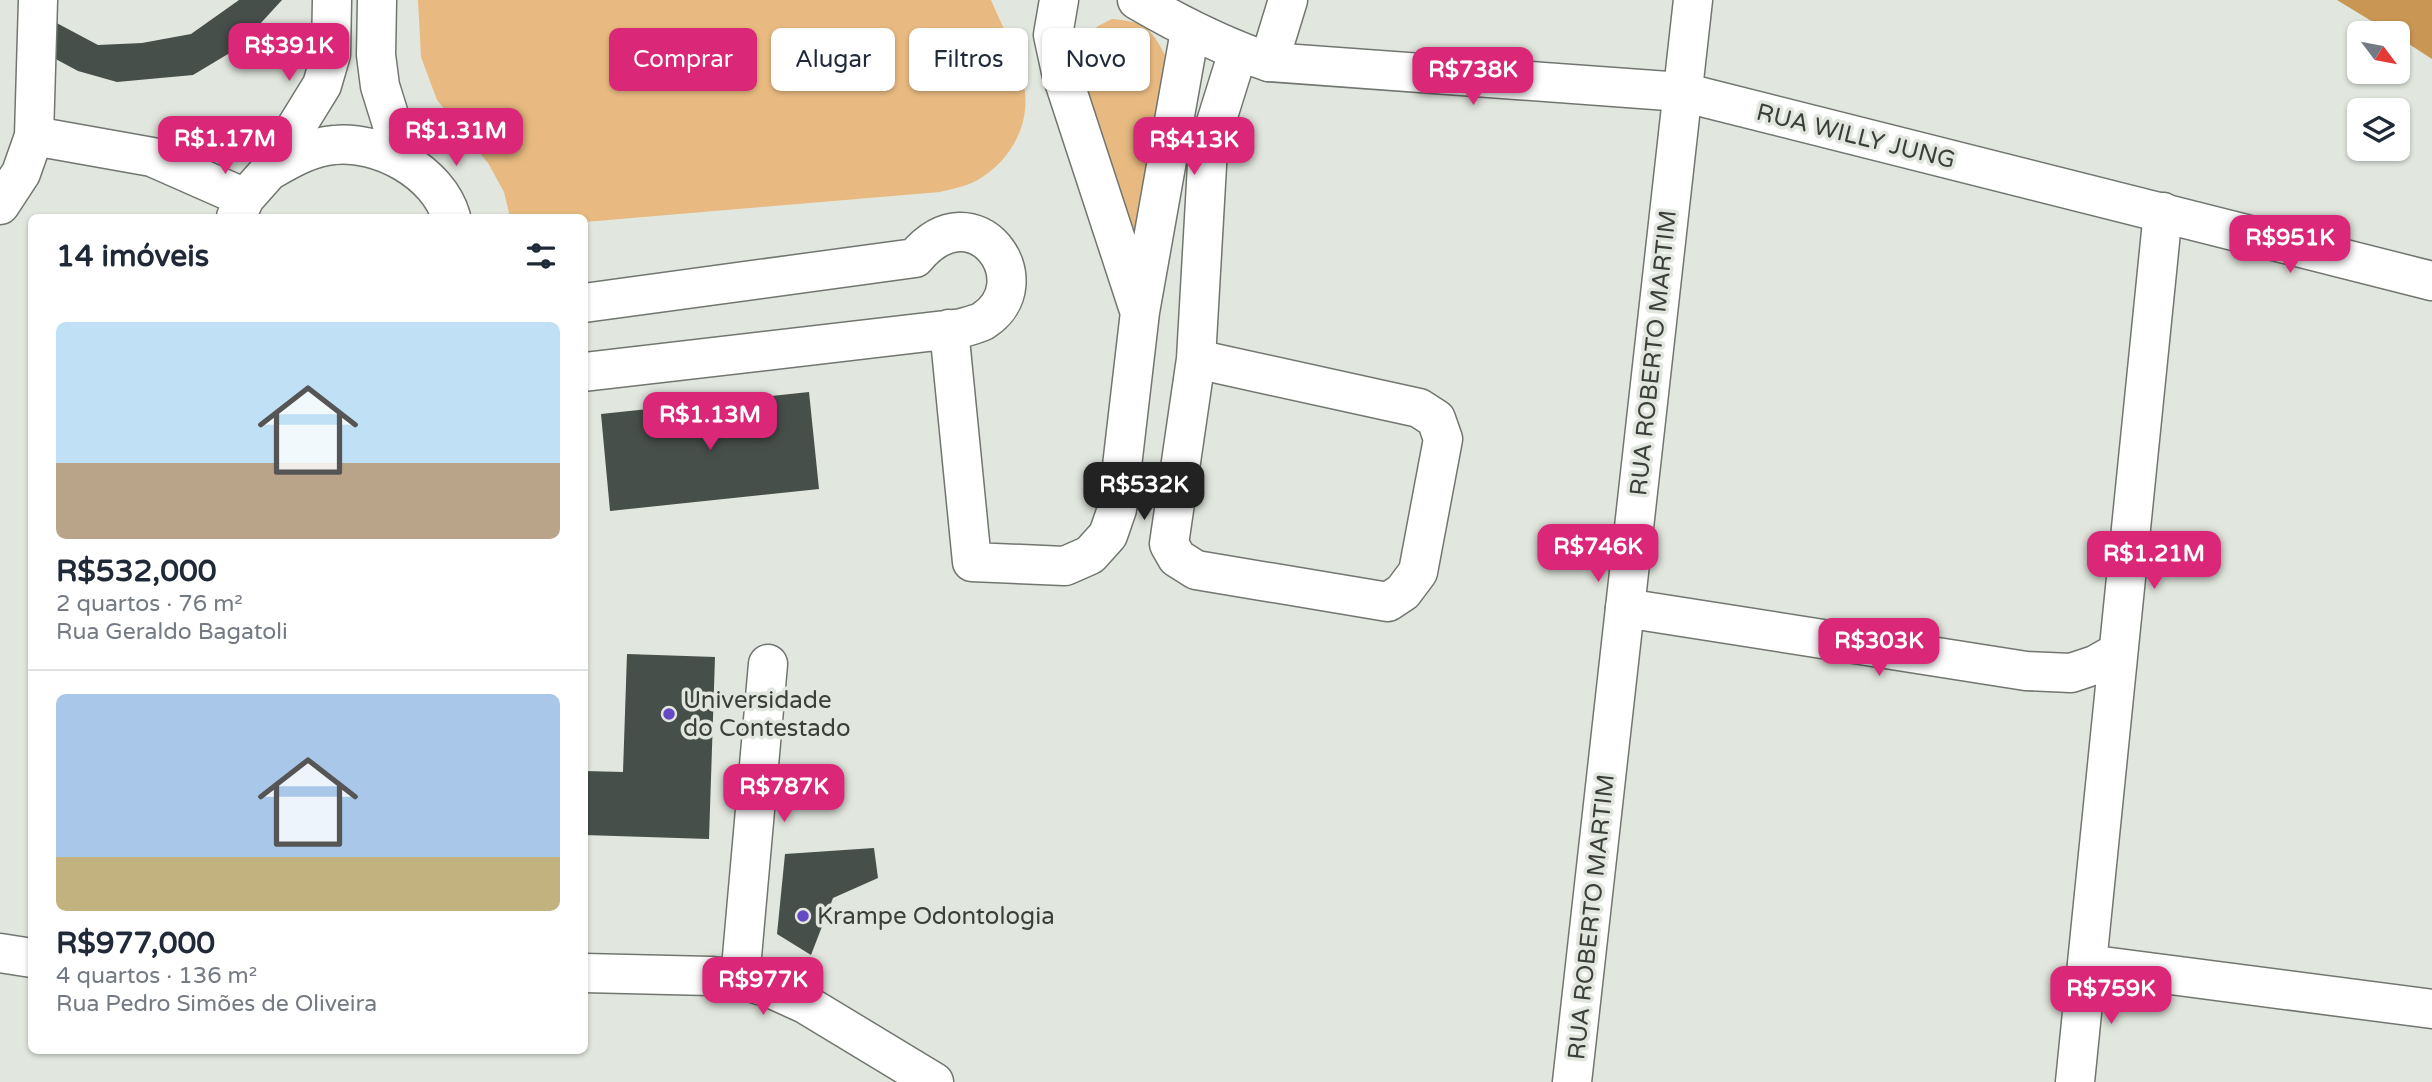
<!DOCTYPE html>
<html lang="pt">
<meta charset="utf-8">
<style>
body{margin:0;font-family:"Varela Round",sans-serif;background:#f2f2f3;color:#1f2937;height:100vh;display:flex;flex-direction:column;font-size:26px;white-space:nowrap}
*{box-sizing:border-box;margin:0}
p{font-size:23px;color:#747a83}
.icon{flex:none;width:38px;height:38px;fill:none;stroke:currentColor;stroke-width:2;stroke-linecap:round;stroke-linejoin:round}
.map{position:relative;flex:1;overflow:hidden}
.panel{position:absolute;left:28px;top:214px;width:560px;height:840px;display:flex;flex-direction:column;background:#fff;border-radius:10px;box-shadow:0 2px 5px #0004}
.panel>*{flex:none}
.banner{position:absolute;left:609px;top:28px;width:665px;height:63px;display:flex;gap:14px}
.needle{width:46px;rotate:122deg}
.buttons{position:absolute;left:2347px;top:21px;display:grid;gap:14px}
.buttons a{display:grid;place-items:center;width:63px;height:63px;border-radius:10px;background:#fff;box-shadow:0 2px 5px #0004;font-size:35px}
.price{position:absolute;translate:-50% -60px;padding:0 16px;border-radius:14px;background:#db2777;color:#fff;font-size:23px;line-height:46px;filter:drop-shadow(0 2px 4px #0008)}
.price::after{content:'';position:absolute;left:50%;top:42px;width:21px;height:16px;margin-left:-10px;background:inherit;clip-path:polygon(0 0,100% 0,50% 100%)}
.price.current{background:#222;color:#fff}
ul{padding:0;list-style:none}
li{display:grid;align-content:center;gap:14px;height:371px;padding:0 28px}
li+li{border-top:2px solid #e0e1e3}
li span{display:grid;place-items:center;height:217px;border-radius:10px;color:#555}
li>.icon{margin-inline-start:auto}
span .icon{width:126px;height:126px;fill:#fffc;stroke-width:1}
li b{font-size:30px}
h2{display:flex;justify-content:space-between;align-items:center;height:84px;padding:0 28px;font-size:30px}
.tag{padding:0 24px;border-radius:10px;background:#fff;box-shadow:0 2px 5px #0004;font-size:24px;line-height:63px}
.tag.current{background:#db2777;color:#fff}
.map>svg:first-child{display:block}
.green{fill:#e8ba81}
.forest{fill:#c99653}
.building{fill:#474f4b}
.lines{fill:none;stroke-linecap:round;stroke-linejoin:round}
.minor-casing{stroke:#71766f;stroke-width:41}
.major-casing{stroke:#71766f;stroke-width:41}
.minor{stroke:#fff;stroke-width:38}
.major{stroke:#fff;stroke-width:38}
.poi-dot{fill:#664ac3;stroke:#e1e6de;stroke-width:2.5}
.labels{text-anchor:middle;stroke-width:7;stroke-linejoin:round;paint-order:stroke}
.street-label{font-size:24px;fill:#3b3e3a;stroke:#e1e6de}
.poi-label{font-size:24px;fill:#3b3e3a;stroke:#e1e6de;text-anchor:start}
</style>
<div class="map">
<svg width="2432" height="1082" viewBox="0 0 2432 1082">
<rect width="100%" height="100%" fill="#e1e6de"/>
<path class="green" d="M418,0H991C1002,26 1017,53 1023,81C1033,121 1012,161 976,181C966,186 952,189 940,192L585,222L584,217H510L504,192L488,163L437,100L421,57Z
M1112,19C1144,22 1150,26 1165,55L1141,256L1074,72C1078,40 1082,33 1112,19Z"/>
<path class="forest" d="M2337,0H2432V59L2398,37V33H2391Z"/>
<path class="building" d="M239,0H282L238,48L193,75L117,82L78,71L50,56L51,20L98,45L142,43L191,34Z
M809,392L819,489L610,511L601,414Z
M627,654L715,657L709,839L584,835V771L623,772Z
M874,848L878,878L833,898L811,955L777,934L785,854Z"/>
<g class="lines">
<g class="minor-casing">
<path id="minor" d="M377,0L376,55L380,86L403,160
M1059,0L1053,35L1061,72L1138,307
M1269,62L1288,0
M34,136L38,0
M269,171C290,159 310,147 334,145C379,140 438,172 451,217
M0,205L21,173L34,136L152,157L245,198
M236,217L245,198L269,171L322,85L331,54L332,0
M584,303L915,258C974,186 1044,282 983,321C977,324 969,326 962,328L584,372
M949,329L972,562L1065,566L1090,555L1108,535L1117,509L1140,312L1190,31
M1196,359L1419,408L1436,419L1443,439L1418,572L1403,592L1388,602L1196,570L1177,558L1169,544L1196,359L1208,148L1238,52
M1625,608L2026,671L2071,673L2095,665L2118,652
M2087,964L2432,1009
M740,979L768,664
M2075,1082L2163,212"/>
</g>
<g class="major-casing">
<path id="major" d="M1137,0C1180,25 1221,46 1269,62L1682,92L2432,281
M0,953L32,958
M584,973L711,976L740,979L772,989L805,1004L934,1082
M1572,1082L1693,0"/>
</g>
<use href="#minor" class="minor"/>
<use href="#major" class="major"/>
</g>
<g class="poi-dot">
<circle cx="669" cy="714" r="7"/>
<circle cx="803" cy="916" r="7"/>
</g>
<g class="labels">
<g class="street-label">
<text transform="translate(1856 136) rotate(14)" y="8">RUA WILLY JUNG</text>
<text transform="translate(1653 353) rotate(-84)" y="8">RUA ROBERTO MARTIM</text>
<text transform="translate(1591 917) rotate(-84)" y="8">RUA ROBERTO MARTIM</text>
</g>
<g class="poi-label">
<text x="683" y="708">Universidade<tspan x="683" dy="28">do Contestado</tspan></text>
<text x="817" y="924">Krampe Odontologia</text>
</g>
</g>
</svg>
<div class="buttons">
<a><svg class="needle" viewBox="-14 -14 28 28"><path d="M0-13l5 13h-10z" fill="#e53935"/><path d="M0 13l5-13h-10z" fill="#747a83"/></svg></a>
<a><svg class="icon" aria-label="layers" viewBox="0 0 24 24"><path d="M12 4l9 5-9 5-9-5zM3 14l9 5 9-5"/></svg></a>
</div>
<b class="price" style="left:289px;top:83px">R$391K</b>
<b class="price" style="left:1473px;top:107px">R$738K</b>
<b class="price" style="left:456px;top:168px">R$1.31M</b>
<b class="price" style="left:225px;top:176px">R$1.17M</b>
<b class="price" style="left:1194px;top:177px">R$413K</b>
<b class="price" style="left:2290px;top:275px">R$951K</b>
<b class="price" style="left:710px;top:452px">R$1.13M</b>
<b class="price current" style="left:1144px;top:522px">R$532K</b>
<b class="price" style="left:1598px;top:584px">R$746K</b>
<b class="price" style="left:2154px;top:591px">R$1.21M</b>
<b class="price" style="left:1879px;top:678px">R$303K</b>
<b class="price" style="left:784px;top:824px">R$787K</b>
<b class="price" style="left:763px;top:1017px">R$977K</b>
<b class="price" style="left:2111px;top:1026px">R$759K</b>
<div class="banner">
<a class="tag current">Comprar</a>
<a class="tag">Alugar</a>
<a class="tag">Filtros</a>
<a class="tag">Novo</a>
</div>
<section class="panel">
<h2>14 imóveis<svg class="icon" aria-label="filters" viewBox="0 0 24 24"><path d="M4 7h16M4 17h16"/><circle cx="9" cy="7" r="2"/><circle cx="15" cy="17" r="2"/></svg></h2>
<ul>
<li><span style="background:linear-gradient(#bfe0f5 65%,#b9a48a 0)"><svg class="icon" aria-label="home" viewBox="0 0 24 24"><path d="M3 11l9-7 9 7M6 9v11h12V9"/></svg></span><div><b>R$532,000</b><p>2 quartos · 76 m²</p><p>Rua Geraldo Bagatoli</p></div></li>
<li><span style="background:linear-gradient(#a9c7e8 75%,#c2b280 0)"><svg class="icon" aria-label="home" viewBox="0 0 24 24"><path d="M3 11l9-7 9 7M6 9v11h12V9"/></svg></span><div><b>R$977,000</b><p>4 quartos · 136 m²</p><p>Rua Pedro Simões de Oliveira</p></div></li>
</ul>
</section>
</div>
